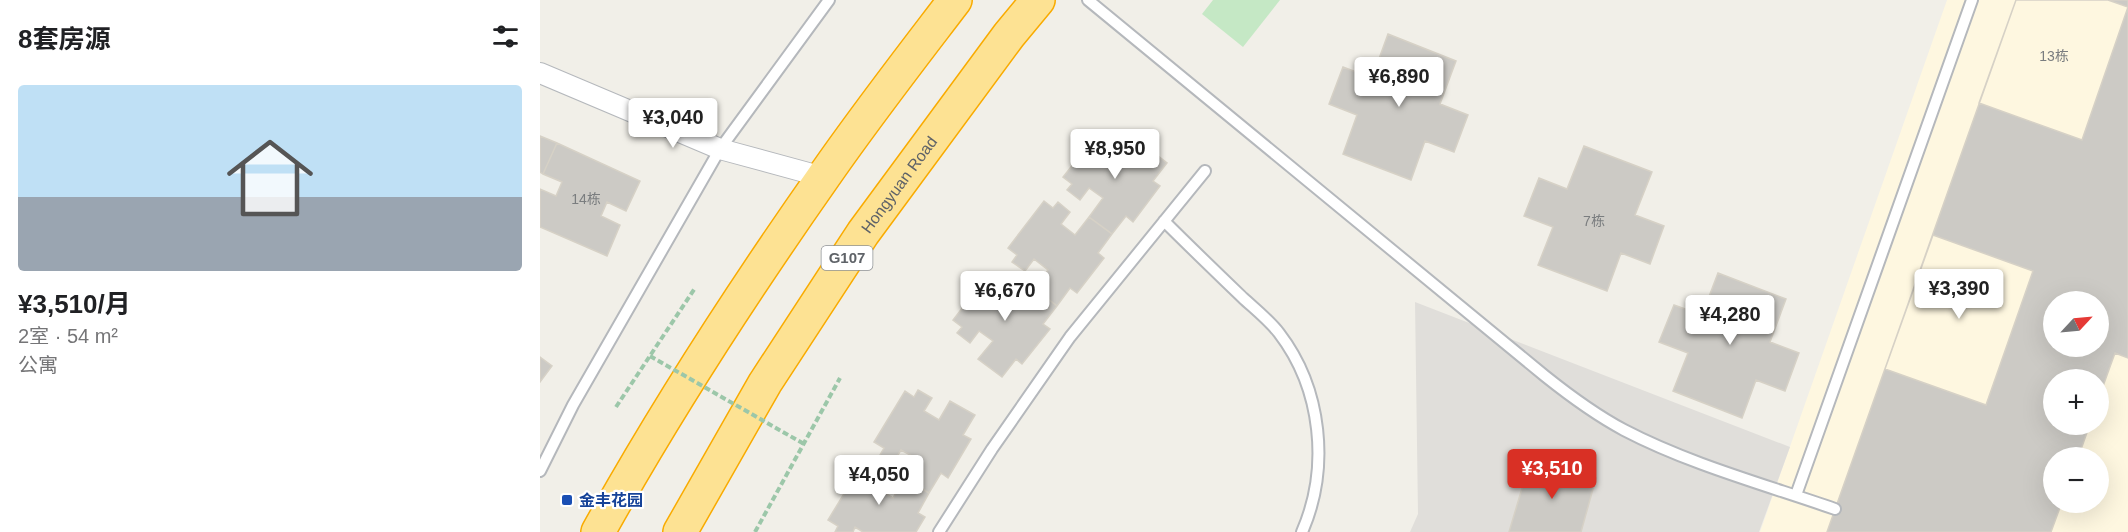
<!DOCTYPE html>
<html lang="zh">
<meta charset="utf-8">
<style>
body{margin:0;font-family:Arial,"Noto Sans SC",sans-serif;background:#f2f2f2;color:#202124;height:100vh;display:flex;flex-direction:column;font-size:22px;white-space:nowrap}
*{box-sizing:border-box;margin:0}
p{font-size:20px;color:#757577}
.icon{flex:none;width:33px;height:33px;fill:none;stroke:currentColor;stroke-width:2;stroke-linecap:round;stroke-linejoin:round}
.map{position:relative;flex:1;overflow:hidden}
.side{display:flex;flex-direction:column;background:#fff;width:540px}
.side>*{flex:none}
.needle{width:39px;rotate:64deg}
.fabs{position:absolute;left:1503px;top:291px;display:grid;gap:12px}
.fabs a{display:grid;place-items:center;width:66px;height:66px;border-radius:50%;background:#fff;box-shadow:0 6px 24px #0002;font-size:30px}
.price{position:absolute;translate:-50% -51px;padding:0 14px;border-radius:6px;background:#fff;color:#222;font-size:20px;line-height:39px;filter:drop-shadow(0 2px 3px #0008)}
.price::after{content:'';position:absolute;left:50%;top:36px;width:18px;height:14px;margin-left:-9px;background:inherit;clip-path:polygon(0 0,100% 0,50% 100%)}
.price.active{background:#d93025;color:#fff}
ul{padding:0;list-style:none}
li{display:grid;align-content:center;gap:12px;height:318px;padding:0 18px}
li+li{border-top:2px solid #e0e0e0}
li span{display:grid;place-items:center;height:186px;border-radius:6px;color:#555}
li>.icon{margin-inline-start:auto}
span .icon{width:108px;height:108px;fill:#fffc;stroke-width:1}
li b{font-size:26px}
h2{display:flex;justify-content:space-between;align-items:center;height:72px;padding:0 18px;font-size:26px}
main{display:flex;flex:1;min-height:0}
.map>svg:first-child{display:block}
.commercial{fill:#fef7e0;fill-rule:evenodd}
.industrial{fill:#e0deda}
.green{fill:#c5e8c5}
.building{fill:#cccac5;stroke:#d6d1c6;stroke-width:1.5;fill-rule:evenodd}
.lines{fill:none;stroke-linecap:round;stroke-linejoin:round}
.lane-casing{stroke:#b5b8bc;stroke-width:14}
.street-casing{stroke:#b5b8bc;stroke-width:22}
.highway-casing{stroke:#f9ab00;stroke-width:36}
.path{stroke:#9cc7a9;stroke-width:4;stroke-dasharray:6 3;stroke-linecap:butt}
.lane{stroke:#fff;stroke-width:10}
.street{stroke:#fff;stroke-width:20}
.highway{stroke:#fde293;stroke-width:33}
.path-bridge{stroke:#9cc7a9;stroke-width:4;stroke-dasharray:6 3;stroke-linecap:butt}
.transit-dot{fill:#1a4fb4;stroke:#fff;stroke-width:2}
.labels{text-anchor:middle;stroke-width:4.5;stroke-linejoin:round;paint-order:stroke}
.number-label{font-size:14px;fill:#7a7d7f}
.shield{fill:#fff;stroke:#8f9295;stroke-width:1.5}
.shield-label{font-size:15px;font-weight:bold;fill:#5f6368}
.street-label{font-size:16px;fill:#5f6368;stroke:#fff}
.transit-label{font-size:16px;font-weight:bold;fill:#164399;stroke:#fff;text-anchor:start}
</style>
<main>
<section class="side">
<h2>8套房源<svg class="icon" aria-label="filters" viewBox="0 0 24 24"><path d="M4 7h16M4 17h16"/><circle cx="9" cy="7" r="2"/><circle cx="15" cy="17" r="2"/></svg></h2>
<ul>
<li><span style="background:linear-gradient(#bfe0f5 60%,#9aa5b1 0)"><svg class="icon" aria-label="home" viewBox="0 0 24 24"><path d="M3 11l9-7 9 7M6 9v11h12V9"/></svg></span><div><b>¥3,510/月</b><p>2室 · 54 m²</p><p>公寓</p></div></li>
</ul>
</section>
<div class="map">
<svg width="1588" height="532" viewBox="0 0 1588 532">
<rect width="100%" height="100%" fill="#f1efe8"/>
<path class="commercial" d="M1407,0H1588V532H1220ZM1514,302H1558V346H1514ZM1514,380H1558V424H1514ZM1514,458H1558V502H1514Z"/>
<path class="industrial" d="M875,302L1250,447L1219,532H870L878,514Z"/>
<path class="green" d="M673,0H740L703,47L662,14Z"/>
<path class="building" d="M1476,0H1588V358L1575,353L1558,400V380H1514V424H1550L1538,458H1514V502H1522L1511,532H1287ZM1514,302H1558V346H1514Z
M1476,0H1568L1588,7L1542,140L1439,103Z
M848,34L916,61L900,104L928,115L914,152L885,141L871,180L803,154L817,115L789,104L803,67L832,78Z
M560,130L569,137L573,131L586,140L576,152L590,163L604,145L627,163L613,181L620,186L593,222L586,216L572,234L549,217L563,198L549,188L540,200L527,190L532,184L523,177Z
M0,136L17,143L3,174L0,172Z
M17,143L100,181L86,211L67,202L61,216L80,225L67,256L0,227V189L16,196L22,182L3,174Z
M1044,146L1112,172L1095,215L1124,226L1110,264L1081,253L1067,291L998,265L1013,227L984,216L999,178L1027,189Z
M504,201L513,208L518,202L530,212L521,224L535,235L549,217L572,234L558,253L564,258L537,293L530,288L517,306L494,288L508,270L494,259L485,271L472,262L477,255L468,248Z
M1393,235L1493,271L1446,405L1345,369Z
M449,273L458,280L463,274L475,283L466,295L480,306L494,288L517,306L503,324L510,329L482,364L476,359L462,377L438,359L453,341L439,331L430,343L417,333L422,327L413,320Z
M1178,273L1246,299L1230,342L1259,353L1245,391L1216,380L1202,418L1133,391L1148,353L1119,342L1134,305L1162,315Z
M0,357L12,366L0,382Z
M378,390L392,398L384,411L399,420L410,401L435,415L423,435L431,439L408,478L401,473L389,493L364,478L376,458L361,450L353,463L340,455L344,448L334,442L365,391L374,397Z
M991,458L1056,478L1041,532H969Z
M332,468L346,476L338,489L353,498L364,478L389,493L378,513L385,517L376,532H323L315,527L313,532H295L298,526L288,520L319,469L328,475Z"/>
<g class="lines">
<g class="lane-casing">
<path id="lane" d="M548,0L1005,376C1030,396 1056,415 1084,430C1149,464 1226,485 1295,509
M624,221C650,247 676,272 703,298C715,309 729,320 739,333C782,389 790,468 762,532
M0,471L33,405L180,149L289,0
M1256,495L1432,0
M399,532L452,449L530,337L665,171"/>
</g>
<g class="street-casing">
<path id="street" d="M0,73L180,149L283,177"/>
</g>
<g class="highway-casing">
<g id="highway">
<path d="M58,532C126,410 202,293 282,179C324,118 370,59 415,0"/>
<path id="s1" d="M140,532L225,383L323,233L469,35L498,0"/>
</g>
</g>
<path class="path" d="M76,407L155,288
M215,532L300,378"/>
<use href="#lane" class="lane"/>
<use href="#street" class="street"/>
<use href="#highway" class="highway"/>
<path class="path-bridge" d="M110,356L264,444"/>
</g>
<rect class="transit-dot" x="21" y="494" width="12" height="12" rx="3"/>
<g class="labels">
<g class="number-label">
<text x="1514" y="61">13栋</text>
<text x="46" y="204">14栋</text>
<text x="1054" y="226">7栋</text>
</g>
<rect class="shield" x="281.5" y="246" width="51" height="24" rx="4.5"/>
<g class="shield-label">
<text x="307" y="263">G107</text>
</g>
<g class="street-label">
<text dy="6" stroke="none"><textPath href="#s1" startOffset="411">Hongyuan Road</textPath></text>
</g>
<g class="transit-label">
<text x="39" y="506">金丰花园</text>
</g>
</g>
</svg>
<div class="fabs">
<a><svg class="needle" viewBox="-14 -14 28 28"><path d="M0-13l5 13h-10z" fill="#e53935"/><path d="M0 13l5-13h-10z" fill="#757577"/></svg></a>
<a>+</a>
<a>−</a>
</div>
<b class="price" style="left:859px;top:108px">¥6,890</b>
<b class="price" style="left:133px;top:149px">¥3,040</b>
<b class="price" style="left:575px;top:180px">¥8,950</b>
<b class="price" style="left:1419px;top:320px">¥3,390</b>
<b class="price" style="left:465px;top:322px">¥6,670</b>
<b class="price" style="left:1190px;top:346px">¥4,280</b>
<b class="price active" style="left:1012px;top:500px">¥3,510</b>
<b class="price" style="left:339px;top:506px">¥4,050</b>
</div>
</main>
